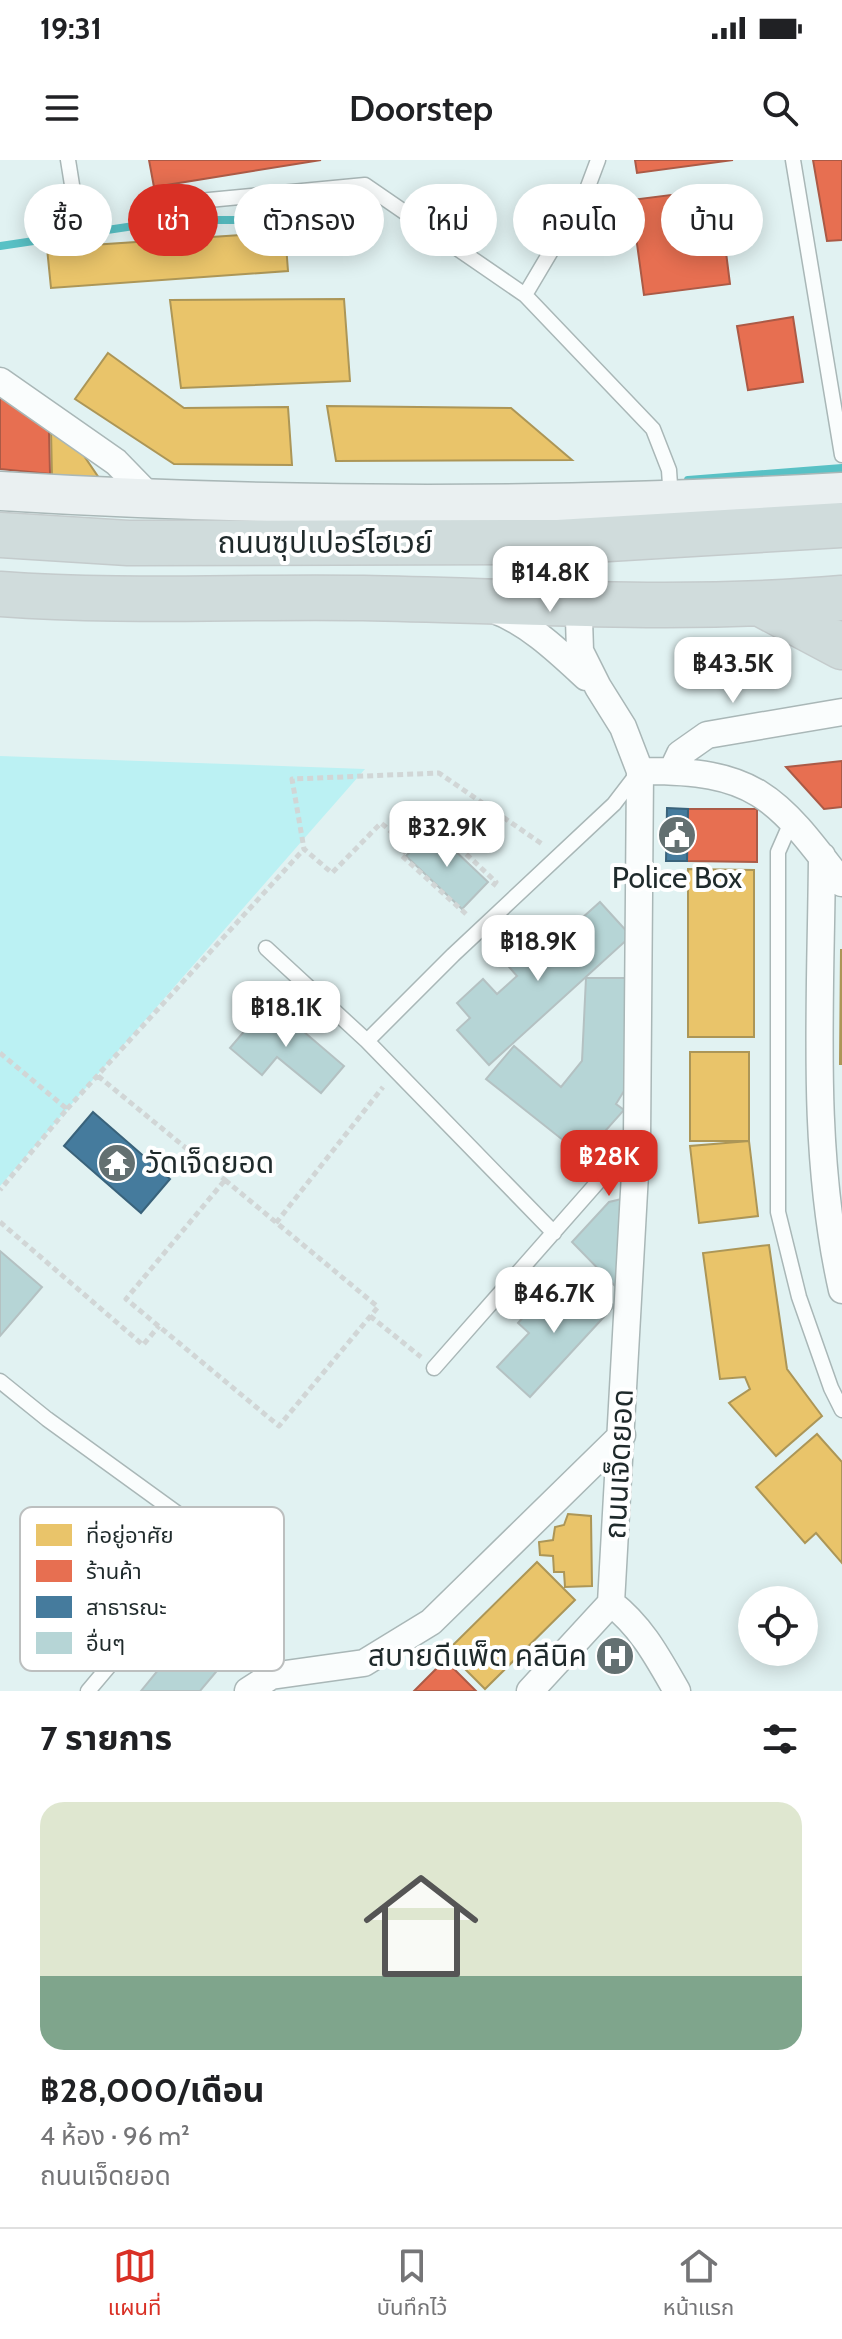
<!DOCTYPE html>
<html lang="th">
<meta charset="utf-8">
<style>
body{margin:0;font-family:Cabin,"Noto Sans Thai",sans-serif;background:#f2f2f2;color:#202124;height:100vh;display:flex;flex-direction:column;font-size:30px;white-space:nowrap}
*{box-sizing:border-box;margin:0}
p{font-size:26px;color:#757577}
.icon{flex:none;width:44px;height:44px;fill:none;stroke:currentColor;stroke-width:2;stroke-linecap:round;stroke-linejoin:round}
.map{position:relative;height:1531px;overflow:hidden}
.side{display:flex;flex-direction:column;background:#fff;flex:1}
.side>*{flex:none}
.banner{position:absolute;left:24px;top:24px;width:794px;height:72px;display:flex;gap:16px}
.fabs{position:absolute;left:738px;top:1426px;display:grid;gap:16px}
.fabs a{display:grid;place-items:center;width:80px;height:80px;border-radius:50%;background:#fff;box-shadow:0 4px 20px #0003;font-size:40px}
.price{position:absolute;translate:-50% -68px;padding:0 18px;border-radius:16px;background:#fff;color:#222;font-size:26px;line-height:52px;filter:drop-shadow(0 2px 4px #0008)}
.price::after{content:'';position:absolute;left:50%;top:48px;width:24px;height:18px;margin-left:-12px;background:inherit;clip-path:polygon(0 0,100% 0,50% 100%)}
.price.selected{background:#d93025;color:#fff}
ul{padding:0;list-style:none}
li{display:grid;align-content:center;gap:16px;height:424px;padding:0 40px}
li span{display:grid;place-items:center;height:248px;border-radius:24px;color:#555}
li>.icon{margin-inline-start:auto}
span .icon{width:144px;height:144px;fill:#fffc;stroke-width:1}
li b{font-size:34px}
h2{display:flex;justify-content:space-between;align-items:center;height:96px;padding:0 40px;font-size:34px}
.chip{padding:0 28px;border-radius:36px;background:#fff;box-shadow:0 4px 20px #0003;font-size:28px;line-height:72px}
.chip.selected{background:#d93025;color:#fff}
.status{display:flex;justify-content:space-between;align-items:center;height:56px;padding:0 40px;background:#fff;direction:ltr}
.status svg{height:22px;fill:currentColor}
header{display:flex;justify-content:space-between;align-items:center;height:104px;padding:0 40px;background:#fff;font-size:36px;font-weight:600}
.menu{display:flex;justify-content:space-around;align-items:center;height:112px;border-top:2px solid #e0e0e0;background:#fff;font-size:22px;color:#757577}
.menu a{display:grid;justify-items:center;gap:4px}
.menu .selected{color:#d93025}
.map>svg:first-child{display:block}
.green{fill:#bbf1f3}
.homes{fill:#e9c46a;stroke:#ac9657;stroke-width:2}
.shops{fill:#e76f51;stroke:#ab5a46;stroke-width:2}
.public{fill:#457b9d;stroke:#3a637b;stroke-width:2}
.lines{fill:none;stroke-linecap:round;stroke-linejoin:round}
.stream{stroke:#58c1c5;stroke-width:8}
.building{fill:#b6d5d6;stroke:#b4c1c2;stroke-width:2}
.service-casing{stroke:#a9b7b7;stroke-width:17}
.minor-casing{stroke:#a9b7b7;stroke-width:29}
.secondary-casing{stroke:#a9b7b7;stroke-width:41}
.trunk-casing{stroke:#c4cbcc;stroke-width:47}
.path{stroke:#d1d6d6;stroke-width:5;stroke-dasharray:6 4;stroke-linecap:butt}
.service{stroke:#fafdfd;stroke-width:14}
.minor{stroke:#fafdfd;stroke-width:26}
.secondary{stroke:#eaf0f1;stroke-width:38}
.trunk{stroke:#d0dcdc;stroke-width:44}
.labels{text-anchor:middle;stroke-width:8;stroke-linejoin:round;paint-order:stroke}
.street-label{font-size:30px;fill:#1f2a2b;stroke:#fff}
.poi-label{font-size:30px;fill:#1f2a2b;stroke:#fff}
.key{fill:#fff;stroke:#bcbfbf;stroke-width:2}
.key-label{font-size:22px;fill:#1f2a2b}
</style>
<div class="status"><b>19:31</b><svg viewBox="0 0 49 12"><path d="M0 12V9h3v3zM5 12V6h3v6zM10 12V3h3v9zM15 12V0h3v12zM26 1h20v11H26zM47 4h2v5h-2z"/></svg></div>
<header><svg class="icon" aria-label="menu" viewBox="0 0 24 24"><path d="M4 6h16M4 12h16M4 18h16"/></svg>Doorstep<svg class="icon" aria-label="search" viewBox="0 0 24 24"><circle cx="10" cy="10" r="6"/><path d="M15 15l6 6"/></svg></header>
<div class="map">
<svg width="842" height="1531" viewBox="0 0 842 1531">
<rect width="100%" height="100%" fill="#e1f2f2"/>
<path class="green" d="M0,596L365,609L0,1026Z"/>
<path class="homes" d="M285,72L288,111L51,128L47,88Z
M344,139L350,221L181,228L170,140Z
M108,193L184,248L288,247L292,305L174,304L75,239Z
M327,246L511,248L572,300L336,301Z
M51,269L78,287L101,321L52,318Z
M688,709L754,710V877H688Z
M841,790H842V904H840Z
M690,892H749V981H690Z
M749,981L758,1056L699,1063L690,986Z
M769,1085L787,1209L822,1256L776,1296L729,1243L750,1229L745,1217L720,1219L703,1093Z
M817,1274L842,1302V1403L816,1373L805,1383L756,1327Z
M568,1354L591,1356L592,1426L565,1427L564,1412H554L553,1396L540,1395L539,1382L553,1380L555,1367L564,1365Z
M537,1402L575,1440L485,1529L447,1491Z"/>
<path class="shops" d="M149,0H321L154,27Z
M635,0H733L637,13Z
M813,0H842V80L827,81Z
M718,29L730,124L644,135L631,40Z
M793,157L803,222L748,230L737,166Z
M0,238H5L49,271L50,314L0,309Z
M842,601V647L824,649L786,607Z
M688,649H757V702L687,701Z
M445,1500L476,1531H414Z"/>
<path class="public" d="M667,648L688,649L687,701H666Z
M93,952L170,1019L141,1053L64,986Z"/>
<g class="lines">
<path class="stream" d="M0,86L174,60H280
M688,320L842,308"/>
</g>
<path class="building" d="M432,669L488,722L462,749L406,696Z
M600,742L631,776L489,905L457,870L470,858L457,843L483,819L497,834L517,816L503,800L530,776L544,792Z
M586,818H628L624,931L616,944L624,950L583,996L486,919L514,886L561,927L582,901Z
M269,842L344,906L321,933L277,897L262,915L230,888Z
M634,1036L616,1127L572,1082L609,1042Z
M0,1091L42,1127L0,1176Z
M581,1116L614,1146L530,1237L497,1207L529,1173L518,1163L542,1136L553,1147Z
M180,1450L231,1494L200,1531H141L164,1503L147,1489Z"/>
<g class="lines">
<g class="service-casing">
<path id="service" d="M68,0L73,31
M793,0L842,295
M146,46L365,25L525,135L653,269L669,310L671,340
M525,135L586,32L598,0
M792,660L778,692V1052L799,1137L831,1228L842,1250
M266,788L367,881L554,1073
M367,881L453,795L614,644L637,614
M434,1208L634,981
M0,1221L47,1259L185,1359
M88,1531L163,1442"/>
</g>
<g class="minor-casing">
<path id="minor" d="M0,221L116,302L153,340
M492,449C528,462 559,492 586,517
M640,611C755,610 775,635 842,723
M672,611L680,594L707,575L842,552
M822,696C821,841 810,988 842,1130
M611,1443C642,1467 658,1498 677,1531
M248,1531L271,1516L364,1503L431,1462L622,1275
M530,1531L611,1443L637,978L640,611L623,567L598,527L580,491L579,459L591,442"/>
</g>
<g class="secondary-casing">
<path id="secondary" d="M0,331C280,348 562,348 842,332"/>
</g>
<g class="trunk-casing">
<path id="trunk" d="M0,375L128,383L558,382L842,365
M0,434C121,443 242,436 363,438C523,441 683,452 842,438
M763,445L842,487"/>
</g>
<path class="path" d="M409,687L381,663L332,713L304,689L292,619L439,613L542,684
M466,754L401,695L432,662L496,722L492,727
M0,893L67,949L0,1030
M98,916L225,1020
M67,949L304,689
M225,1020L378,1147L279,1266L126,1139Z
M0,1062L143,1185L159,1166
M276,1063L383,927
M370,1156L421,1197"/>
<use href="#service" class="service"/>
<use href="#minor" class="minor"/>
<use href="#secondary" class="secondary"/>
<use href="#trunk" class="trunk"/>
</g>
<defs>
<g id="civic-disc" transform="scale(2)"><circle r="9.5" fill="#637071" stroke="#fff"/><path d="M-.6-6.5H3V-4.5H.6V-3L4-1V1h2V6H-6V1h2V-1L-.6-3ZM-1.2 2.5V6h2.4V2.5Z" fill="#fff"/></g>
<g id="temple-disc" transform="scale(2)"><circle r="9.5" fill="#637071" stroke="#fff"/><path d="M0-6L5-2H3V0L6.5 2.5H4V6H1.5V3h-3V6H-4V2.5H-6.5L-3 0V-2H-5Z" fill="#fff"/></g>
<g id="hospital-disc" transform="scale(2)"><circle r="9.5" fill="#637071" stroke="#fff"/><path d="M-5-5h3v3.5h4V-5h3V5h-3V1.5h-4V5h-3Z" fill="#fff"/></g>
</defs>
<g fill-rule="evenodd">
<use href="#civic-disc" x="677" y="675"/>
<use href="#temple-disc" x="117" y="1003"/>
<use href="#hospital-disc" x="615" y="1496"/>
</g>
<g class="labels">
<g class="street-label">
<text x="325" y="393">ถนนซุปเปอร์ไฮเวย์</text>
<text transform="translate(619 1304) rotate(-87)" y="10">ถนนเจ็ดยอด</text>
</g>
<g class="poi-label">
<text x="677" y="728">Police Box</text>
<text x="145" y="1013" text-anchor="start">วัดเจ็ดยอด</text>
<text x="587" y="1506" text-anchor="end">สบายดีแพ็ต คลีนิค</text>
</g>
</g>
<rect x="20" y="1347" width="264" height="164" rx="12" class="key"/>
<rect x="36" y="1364" width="36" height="22" fill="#e9c46a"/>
<rect x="36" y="1400" width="36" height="22" fill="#e76f51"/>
<rect x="36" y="1436" width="36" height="22" fill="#457b9d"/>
<rect x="36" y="1472" width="36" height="22" fill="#b6d5d6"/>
<g class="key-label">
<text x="86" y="1383">ที่อยู่อาศัย</text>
<text x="86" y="1419">ร้านค้า</text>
<text x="86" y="1455">สาธารณะ</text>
<text x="86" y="1491">อื่นๆ</text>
</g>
</svg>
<div class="fabs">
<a><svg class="icon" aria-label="locate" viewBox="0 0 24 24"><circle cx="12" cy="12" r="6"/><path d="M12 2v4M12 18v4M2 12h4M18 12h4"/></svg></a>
</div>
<b class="price" style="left:550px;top:454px">฿14.8K</b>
<b class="price" style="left:733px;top:545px">฿43.5K</b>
<b class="price" style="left:447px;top:709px">฿32.9K</b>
<b class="price" style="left:538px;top:823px">฿18.9K</b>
<b class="price" style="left:286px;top:889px">฿18.1K</b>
<b class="price selected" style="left:609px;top:1038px">฿28K</b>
<b class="price" style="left:554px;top:1175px">฿46.7K</b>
<div class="banner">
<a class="chip">ซื้อ</a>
<a class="chip selected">เช่า</a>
<a class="chip">ตัวกรอง</a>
<a class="chip">ใหม่</a>
<a class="chip">คอนโด</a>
<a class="chip">บ้าน</a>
</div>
</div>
<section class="side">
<h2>7 รายการ<svg class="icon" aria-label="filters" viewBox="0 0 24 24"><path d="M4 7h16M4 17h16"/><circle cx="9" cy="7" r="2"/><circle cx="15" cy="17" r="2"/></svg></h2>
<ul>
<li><span style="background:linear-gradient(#dfe7d0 70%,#7fa58c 0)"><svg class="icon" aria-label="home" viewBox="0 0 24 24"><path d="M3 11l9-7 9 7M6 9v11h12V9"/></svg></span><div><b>฿28,000/เดือน</b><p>4 ห้อง · 96 m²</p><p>ถนนเจ็ดยอด</p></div></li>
</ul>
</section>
<nav class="menu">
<a class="selected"><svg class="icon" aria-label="map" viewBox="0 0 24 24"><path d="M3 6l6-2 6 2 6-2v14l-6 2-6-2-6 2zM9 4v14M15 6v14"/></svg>แผนที่</a>
<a><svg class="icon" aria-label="saved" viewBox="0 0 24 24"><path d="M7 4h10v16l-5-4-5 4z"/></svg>บันทึกไว้</a>
<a><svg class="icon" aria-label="home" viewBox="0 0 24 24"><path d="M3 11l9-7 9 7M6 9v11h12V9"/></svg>หน้าแรก</a>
</nav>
